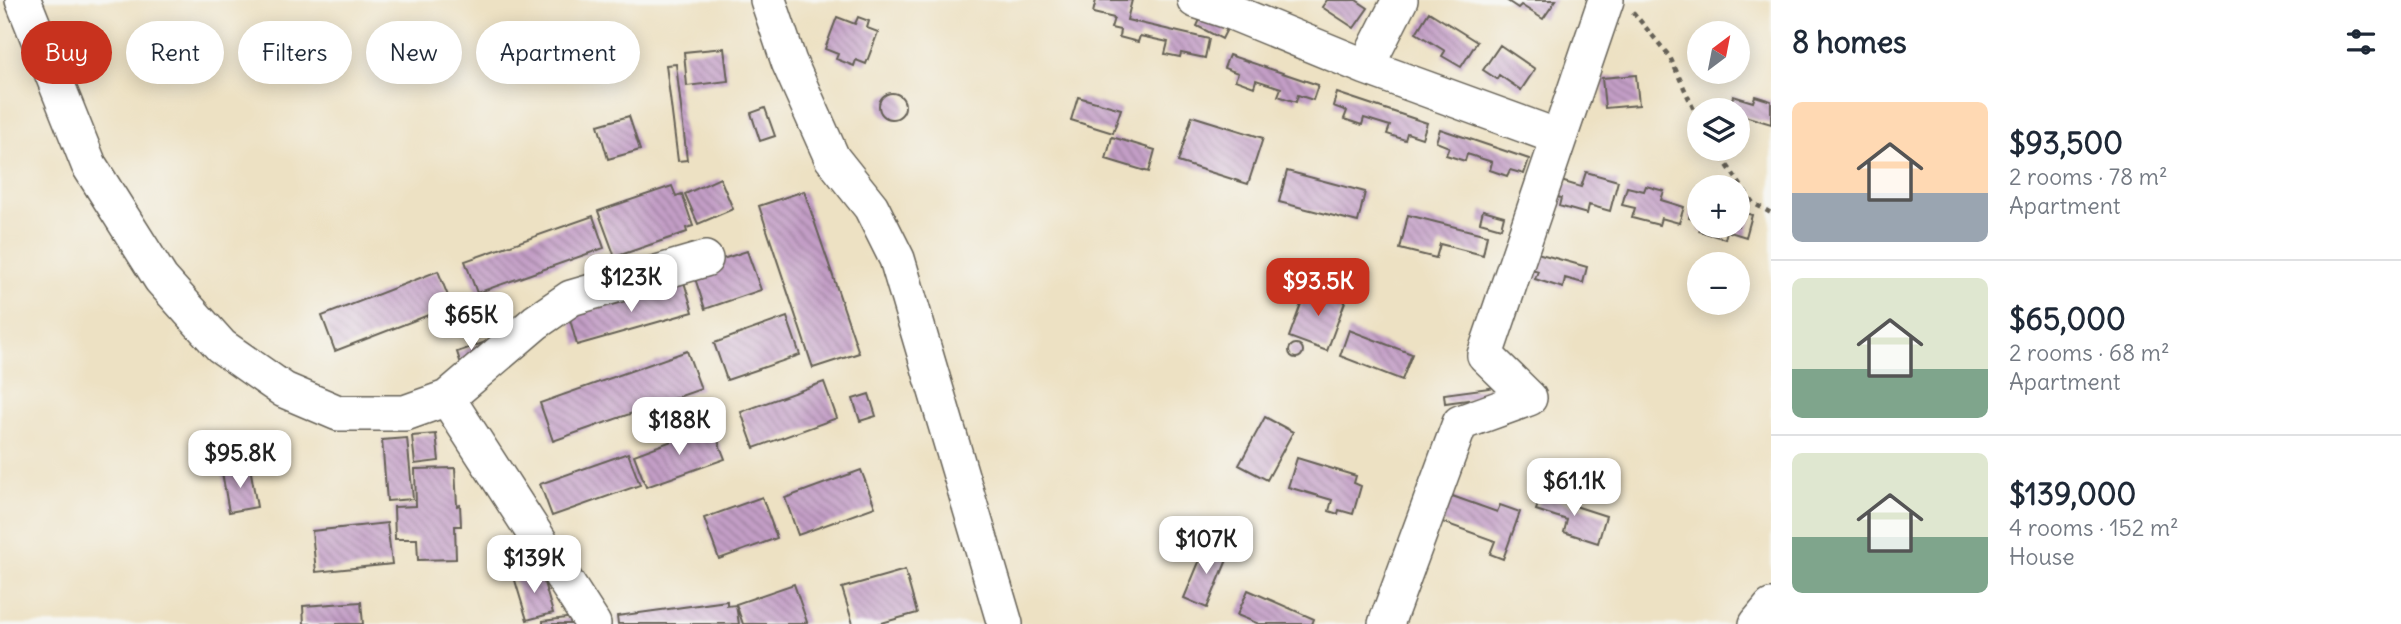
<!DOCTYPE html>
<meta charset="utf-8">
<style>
body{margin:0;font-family:Delius,sans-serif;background:#f2f2f3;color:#1f2937;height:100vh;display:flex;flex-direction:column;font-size:26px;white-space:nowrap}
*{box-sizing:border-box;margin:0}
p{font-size:23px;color:#747a83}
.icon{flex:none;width:38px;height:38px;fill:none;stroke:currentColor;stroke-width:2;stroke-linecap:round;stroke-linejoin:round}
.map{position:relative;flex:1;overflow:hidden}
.details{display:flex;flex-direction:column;background:#fff;width:630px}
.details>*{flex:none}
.banner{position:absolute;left:21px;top:21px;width:665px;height:63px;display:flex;gap:14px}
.needle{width:46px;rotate:32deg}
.tools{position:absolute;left:1687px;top:21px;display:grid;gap:14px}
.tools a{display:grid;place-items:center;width:63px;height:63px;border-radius:50%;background:#fff;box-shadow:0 4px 18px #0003;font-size:35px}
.price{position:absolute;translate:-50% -60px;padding:0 16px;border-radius:14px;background:#fff;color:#222;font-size:23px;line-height:46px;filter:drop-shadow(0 2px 4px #0008)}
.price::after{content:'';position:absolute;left:50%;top:42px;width:21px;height:16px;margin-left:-10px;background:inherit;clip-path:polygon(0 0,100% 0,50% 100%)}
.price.on{background:#c8321e;color:#fff}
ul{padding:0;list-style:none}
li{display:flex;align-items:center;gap:21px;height:175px;padding:0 21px}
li+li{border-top:2px solid #e0e1e3}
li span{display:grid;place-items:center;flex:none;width:196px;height:140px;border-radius:10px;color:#555}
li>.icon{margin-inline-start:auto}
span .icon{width:84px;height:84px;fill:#fffc;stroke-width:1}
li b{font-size:30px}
h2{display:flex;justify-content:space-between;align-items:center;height:84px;padding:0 21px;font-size:30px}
.pill{padding:0 24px;border-radius:32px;background:#fff;box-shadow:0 4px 18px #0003;font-size:24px;line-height:63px}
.pill.on{background:#c8321e;color:#fff}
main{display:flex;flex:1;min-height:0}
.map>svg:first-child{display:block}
.building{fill:url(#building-back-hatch)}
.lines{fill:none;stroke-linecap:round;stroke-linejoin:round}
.minor-casing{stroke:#656156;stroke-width:38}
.path{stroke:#656156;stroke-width:4.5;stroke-dasharray:5 5;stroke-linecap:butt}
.minor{stroke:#fff;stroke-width:35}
</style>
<main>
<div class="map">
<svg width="1771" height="624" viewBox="0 0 1771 624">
<defs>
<pattern id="building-back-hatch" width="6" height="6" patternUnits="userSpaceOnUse" patternTransform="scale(1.75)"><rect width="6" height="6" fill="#c39ec6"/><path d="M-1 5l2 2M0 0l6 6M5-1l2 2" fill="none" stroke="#9e80a0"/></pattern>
</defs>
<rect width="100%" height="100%" fill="#f6f6f2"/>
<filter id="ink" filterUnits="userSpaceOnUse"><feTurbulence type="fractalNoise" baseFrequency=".0143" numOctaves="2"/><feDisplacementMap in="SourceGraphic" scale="14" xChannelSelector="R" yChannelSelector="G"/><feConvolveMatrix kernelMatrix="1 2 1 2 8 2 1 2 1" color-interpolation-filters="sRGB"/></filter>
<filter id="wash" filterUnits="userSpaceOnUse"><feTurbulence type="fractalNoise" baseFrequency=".00686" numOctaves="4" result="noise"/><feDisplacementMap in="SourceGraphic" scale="28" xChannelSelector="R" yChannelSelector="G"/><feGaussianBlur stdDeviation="1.57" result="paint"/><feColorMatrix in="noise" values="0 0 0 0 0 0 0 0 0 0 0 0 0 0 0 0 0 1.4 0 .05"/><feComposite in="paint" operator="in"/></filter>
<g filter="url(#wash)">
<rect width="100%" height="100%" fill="#ede1c3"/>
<g id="blocks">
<path class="building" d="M1096,0H1132L1127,20L1209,39L1205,58L1181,53L1180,57L1165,54L1168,42L1140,36L1138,42L1119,37L1120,30L1111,28L1114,18L1093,13Z
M1327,0H1356L1368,8L1354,28L1322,7Z
M1506,0H1556L1543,19L1521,5L1518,8Z
M1204,11L1229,25L1222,39L1197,26Z
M1429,12L1477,42L1461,67L1442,56L1445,51L1416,33Z
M837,17L855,24L858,17L869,21L867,28L878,32L866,64L856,60L854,66L836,59L838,54L825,49Z
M1500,45L1535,69L1521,90L1499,75L1497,79L1483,70Z
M724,48L728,81L687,86L684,52Z
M1229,55L1318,85L1313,100L1298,95L1296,102L1278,96L1281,88L1256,80L1254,87L1235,80L1238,73L1224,68Z
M676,64L687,160L678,161L666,65Z
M1636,75L1639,105L1605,108L1602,78Z
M1337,93L1427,123L1422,138L1407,133L1405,140L1387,134L1390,126L1364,118L1362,125L1344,119L1347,111L1333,106Z
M879 106a13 13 0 1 1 26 0a13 13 0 1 1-26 0Z
M1733,96L1753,102L1755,96L1771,101V124L1738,114V110H1729Z
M1078,97L1121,109L1113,133L1071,120Z
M765,108L775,136L760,141L751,113Z
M629,116L640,150L608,159L598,125Z
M1192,116L1263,138L1248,184L1178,162Z
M1440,129L1529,159L1524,174L1510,170L1507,176L1490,170L1492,162L1467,154L1465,161L1446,155L1449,147L1436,142Z
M1112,137L1155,150L1149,172L1106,159Z
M1287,171L1365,192L1358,222L1279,202Z
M1586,172L1618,181L1610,211L1589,205L1587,214L1559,206L1561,198L1549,194L1554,179L1581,187Z
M720,178L733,209L698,224L685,194Z
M672,186L676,196L682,194L693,226L686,228L687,232L615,257L598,211Z
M1646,186L1664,191L1661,200L1684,207L1679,223L1661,218L1659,225L1632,218L1635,208L1622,205L1627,187L1644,191Z
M804,191L859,353L813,368L759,206Z
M1694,200L1699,201V221L1689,218Z
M1483,210L1504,216L1501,228L1480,222Z
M1738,211L1752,215L1746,237L1727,231L1725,239L1699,231L1701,226H1738Z
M1408,215L1487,235L1483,255L1440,244L1436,258L1400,249Z
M593,216L604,248L477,293L465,261Z
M747,251L761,290L705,309L692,269Z
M1530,251L1587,267L1583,283L1565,278L1563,288L1535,279L1538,271L1525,267Z
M438,271L452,306L335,351L322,316Z
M684,282L693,312L577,345L569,316Z
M1308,285L1346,299L1327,351L1289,337Z
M787,317L800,355L727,380L714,343Z
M1349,330L1412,354L1402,380L1340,356Z
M494,339L461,364L457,352Z
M1289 351a7 7 0 1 1 14 0a7 7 0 1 1-14 0Z
M687,351L701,389L553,441L540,403Z
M824,382L837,418L754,448L741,412Z
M1496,387L1498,396L1445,403L1444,394Z
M869,394L876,416L860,421L853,399Z
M1265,417L1293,432L1267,480L1239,465Z
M712,426L725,459L646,487L634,455Z
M436,434L439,461L415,464L412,436Z
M407,438L413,499L387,501L382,440Z
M628,453L640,485L552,516L540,484Z
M1297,458L1356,476L1354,483L1361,486L1353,514L1339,510L1338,514L1329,511L1332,500L1288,487Z
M250,467L257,507L229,512L222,472Z
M455,468L457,506L460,505L461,526H455L456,559L418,560L417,539H395L394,507L416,506L415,469Z
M861,470L875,507L798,535L785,498Z
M1444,493L1497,512L1500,505L1520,512L1503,559L1490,554L1495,541L1434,519Z
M1541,495L1606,516L1598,543L1564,532L1567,520L1536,510Z
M762,497L777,538L719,559L704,518Z
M387,523L392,564L316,572L312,531Z
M1206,545L1229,555L1207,608L1184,598Z
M540,569L553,613L527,620L514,577Z
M905,570L917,613L878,624H853L842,588Z
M794,584L807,622L801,624H743L736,604Z
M1248,590L1314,619L1312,624H1259L1237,615Z
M727,601V606L736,605L739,624H618L617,616Z
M361,602L363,624H304L303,606Z
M582,616L583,624H543V621Z"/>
</g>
</g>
<g filter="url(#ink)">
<use href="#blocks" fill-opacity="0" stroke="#656156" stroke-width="2"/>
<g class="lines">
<g class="minor-casing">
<path id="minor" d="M23,0L89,165L161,279L221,346L284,390L338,413H405L447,398L536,322L571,298L705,259
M768,0L789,62L832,158L871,207L897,259L1005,624
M1195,0L1234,13L1366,67L1558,137
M1366,67L1400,0
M447,398L593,624
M1386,624L1460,423L1529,398L1485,355L1606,0
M1757,624L1771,607"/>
</g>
<path class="path" d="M1633,12L1670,57L1699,121
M1716,149L1753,203L1771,213"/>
<use href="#minor" class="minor"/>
</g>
</g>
</svg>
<div class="tools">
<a><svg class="needle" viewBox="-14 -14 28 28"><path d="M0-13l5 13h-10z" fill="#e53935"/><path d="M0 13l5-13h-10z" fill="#747a83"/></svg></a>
<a><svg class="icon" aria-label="layers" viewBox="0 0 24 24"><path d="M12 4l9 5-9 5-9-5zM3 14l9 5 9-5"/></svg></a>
<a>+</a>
<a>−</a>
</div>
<b class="price" style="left:631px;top:314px">$123K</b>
<b class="price on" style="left:1318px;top:318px">$93.5K</b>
<b class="price" style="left:471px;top:352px">$65K</b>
<b class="price" style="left:679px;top:457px">$188K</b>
<b class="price" style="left:240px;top:490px">$95.8K</b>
<b class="price" style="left:1574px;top:518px">$61.1K</b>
<b class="price" style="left:1206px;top:576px">$107K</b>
<b class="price" style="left:534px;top:595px">$139K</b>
<div class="banner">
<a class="pill on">Buy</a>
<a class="pill">Rent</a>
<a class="pill">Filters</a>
<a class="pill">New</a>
<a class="pill">Apartment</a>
</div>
</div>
<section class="details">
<h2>8 homes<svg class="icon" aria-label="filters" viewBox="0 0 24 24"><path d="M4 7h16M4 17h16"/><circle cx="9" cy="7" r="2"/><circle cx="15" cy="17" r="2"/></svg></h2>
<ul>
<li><span style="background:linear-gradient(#ffd9b3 65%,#9aa5b1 0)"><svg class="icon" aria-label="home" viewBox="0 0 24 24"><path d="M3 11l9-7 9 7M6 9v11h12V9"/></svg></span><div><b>$93,500</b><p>2 rooms · 78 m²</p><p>Apartment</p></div></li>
<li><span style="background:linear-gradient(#dfe7d0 65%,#7fa58c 0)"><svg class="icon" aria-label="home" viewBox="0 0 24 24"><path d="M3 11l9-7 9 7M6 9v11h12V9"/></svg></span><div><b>$65,000</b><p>2 rooms · 68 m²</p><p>Apartment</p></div></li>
<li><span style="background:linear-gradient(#dfe7d0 60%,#7fa58c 0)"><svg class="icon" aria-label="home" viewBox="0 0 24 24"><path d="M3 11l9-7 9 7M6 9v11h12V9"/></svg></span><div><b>$139,000</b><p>4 rooms · 152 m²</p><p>House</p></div></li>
</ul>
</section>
</main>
